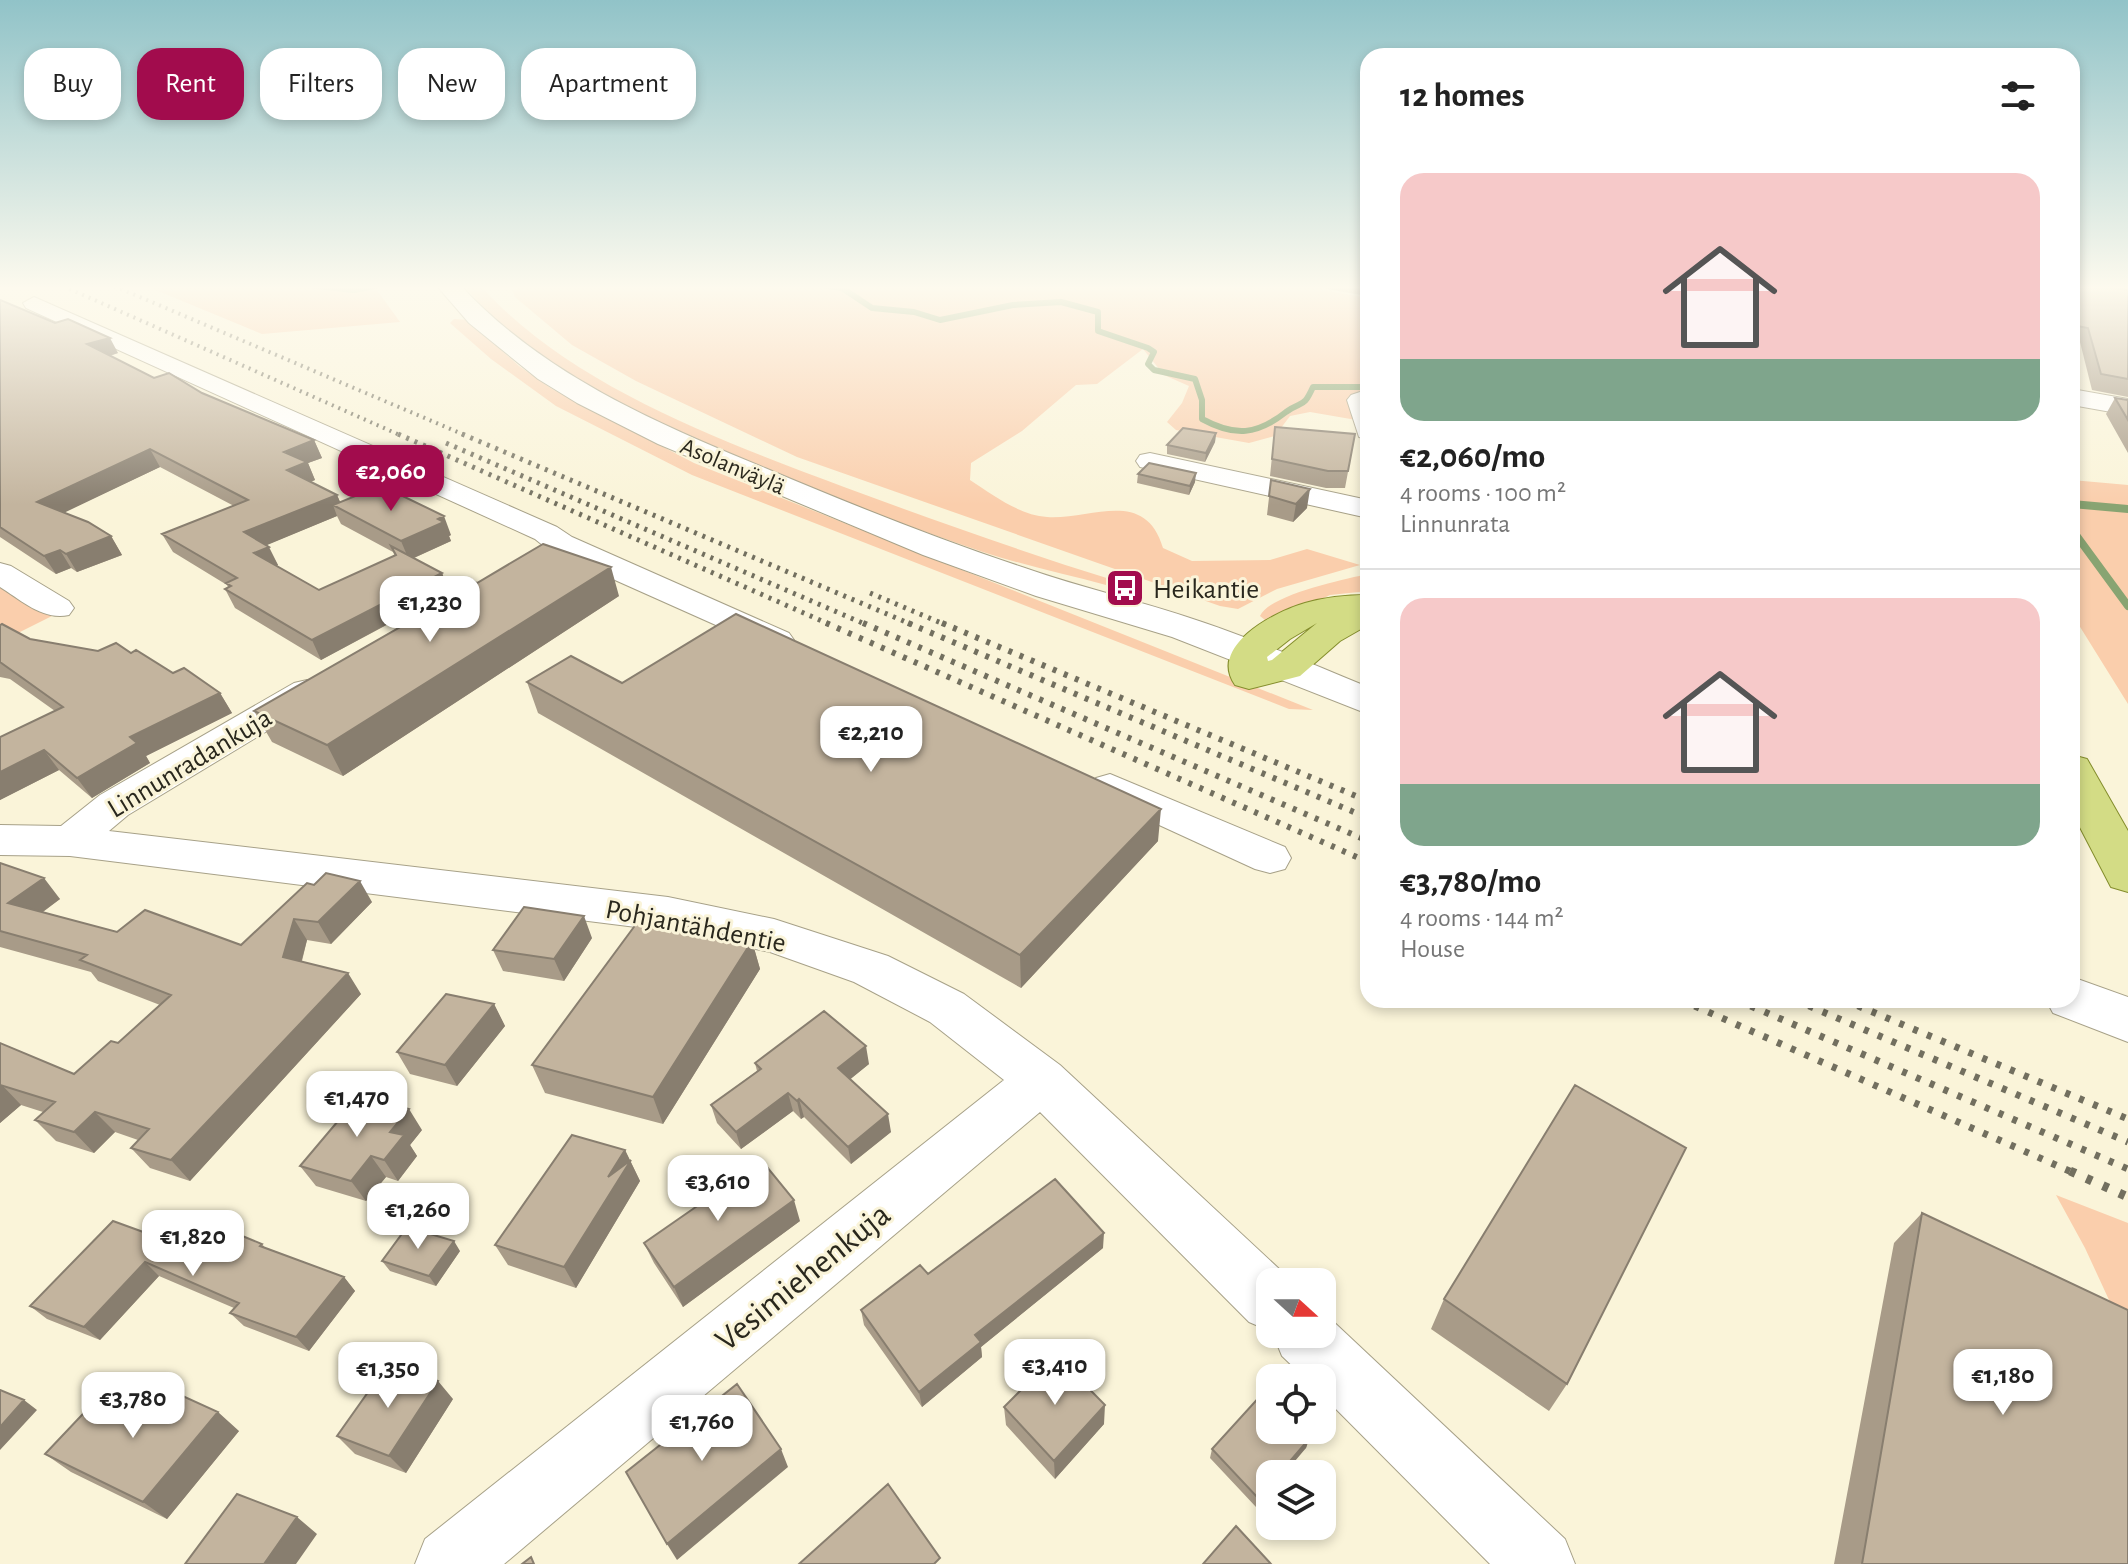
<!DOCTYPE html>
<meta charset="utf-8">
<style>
body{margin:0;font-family:"Alegreya Sans",sans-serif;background:#f2f2f2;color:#222;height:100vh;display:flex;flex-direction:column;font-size:30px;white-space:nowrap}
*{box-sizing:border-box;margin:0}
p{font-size:26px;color:#767676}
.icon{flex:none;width:44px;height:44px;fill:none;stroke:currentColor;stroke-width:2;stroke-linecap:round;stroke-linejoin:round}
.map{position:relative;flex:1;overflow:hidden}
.details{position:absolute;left:1360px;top:48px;width:720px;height:960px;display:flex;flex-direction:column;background:#fff;border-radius:24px;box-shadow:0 4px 12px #0003}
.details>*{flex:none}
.hud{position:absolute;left:24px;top:48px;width:760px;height:72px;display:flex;gap:16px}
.needle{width:52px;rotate:111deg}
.buttons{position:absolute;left:1256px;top:1268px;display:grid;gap:16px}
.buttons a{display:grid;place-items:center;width:80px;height:80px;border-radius:16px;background:#fff;box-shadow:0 4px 12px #0003;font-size:40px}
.price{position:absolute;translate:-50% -68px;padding:0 18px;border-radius:16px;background:#fff;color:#222;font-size:26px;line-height:52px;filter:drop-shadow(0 2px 4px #0008)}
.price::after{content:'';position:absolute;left:50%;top:48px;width:24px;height:18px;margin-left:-12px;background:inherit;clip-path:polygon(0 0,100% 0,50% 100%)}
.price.current{background:#a20c4d;color:#fff}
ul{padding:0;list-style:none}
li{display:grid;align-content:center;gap:16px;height:424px;padding:0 40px}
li+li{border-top:2px solid #e0e0e0}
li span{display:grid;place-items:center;height:248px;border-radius:24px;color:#555}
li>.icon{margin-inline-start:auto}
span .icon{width:144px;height:144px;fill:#fffc;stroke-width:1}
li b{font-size:34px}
h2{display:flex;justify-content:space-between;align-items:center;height:96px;padding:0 40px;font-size:34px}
.pill{padding:0 28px;border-radius:24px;background:#fff;box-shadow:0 4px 12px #0003;font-size:28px;line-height:72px}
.pill.current{background:#a20c4d;color:#fff}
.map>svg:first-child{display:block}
.green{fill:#faceac}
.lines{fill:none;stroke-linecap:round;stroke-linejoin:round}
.stream-far1{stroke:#88a472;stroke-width:6}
.stream{stroke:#88a472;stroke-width:8}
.minor-casing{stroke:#a7a188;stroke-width:2}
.secondary-casing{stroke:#a7a188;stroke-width:2}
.primary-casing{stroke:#848d2c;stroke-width:2}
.minor{fill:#fff;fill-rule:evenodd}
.secondary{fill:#fff;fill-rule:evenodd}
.primary{fill:#d3dc85;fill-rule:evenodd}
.rail-far4{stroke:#726f5f;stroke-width:4;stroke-dasharray:2 5;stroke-linecap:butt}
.rail-far3{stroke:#726f5f;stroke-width:5;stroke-dasharray:3 6;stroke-linecap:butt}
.rail-far2{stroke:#726f5f;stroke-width:6;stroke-dasharray:4 8;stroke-linecap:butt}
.rail-far1{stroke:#726f5f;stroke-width:7;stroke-dasharray:5 10;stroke-linecap:butt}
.rail{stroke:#726f5f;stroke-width:9;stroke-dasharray:6 12;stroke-linecap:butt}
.wall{fill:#a89b88;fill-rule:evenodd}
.shaded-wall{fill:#887e6f}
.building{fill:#c3b49e;stroke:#887e6f;stroke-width:2}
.labels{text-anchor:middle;stroke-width:6;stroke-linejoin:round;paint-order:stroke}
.far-street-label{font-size:24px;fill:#29271d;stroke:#faf4d9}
.poi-label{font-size:28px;fill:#29271d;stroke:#faf4d9;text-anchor:start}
.street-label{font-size:28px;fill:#29271d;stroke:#faf4d9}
.near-street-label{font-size:34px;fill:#29271d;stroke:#faf4d9}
</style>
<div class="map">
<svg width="2128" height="1564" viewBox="0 0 2128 1564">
<rect width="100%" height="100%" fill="#faf4d9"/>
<path class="green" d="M146,286H374L400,322L262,334Z
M464,286H481C568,385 724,442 844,487C933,520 1023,552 1113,580L1106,585C1065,574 1023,565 983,552C914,529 846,502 778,475C666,430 544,380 464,286Z
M525,286H1323L1322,290L1368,298V422L1310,412L1290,416L1275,436L1249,443L1176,430L1167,422L1182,403L1189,386L1164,375L1143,349L1097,384L1076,385L1022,431L971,463L970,480C993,495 1019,515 1047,517C1091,520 1145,487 1163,548L1192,561L1270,560L1307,549L1360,565L1277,589L1238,609L1220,606L797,457L636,381L572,345L515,297L512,290Z
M454,319L468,320L519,366L552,389L694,463L1313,710L1289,709L692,475L556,406L491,359L450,323Z
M2072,480L2128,485V704L2072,614Z
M1368,574V591L1330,595L1270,624L1260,616C1269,595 1345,579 1368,574Z
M0,586L52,616L0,642Z
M2056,1195L2128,1223V1341L2085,1248Z"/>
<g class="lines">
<path class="stream-far1" d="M316,286L354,290L375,286
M828,286L842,288L872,308L914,312L940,320L1013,305L1061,302L1098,312V331L1148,348L1154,352L1148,364L1154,370L1195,379L1202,400V419C1235,437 1257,435 1286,412C1303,400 1303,409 1313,387H1368"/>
<path class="stream" d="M2072,504L2128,509
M2072,523L2076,535L2128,606"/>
<g class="minor-casing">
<path id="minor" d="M34,297L557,527L572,537L789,633L794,640L789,647L777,650L765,647L550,551L535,539L26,308L23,303Z
M2072,389L2128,399V415L2072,405Z
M1360,392L1368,394V439L1359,437L1347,400L1351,395Z
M1150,453L1368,500V518L1140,467L1136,461L1140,455Z
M0,563L11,566L69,601L74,608L69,615C43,621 21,600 0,587Z
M307,680L320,683L325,691L320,699L128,815L109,831L668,897L774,919L888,956L964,994L1060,1065L1291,1280L1270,1282V1331L1249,1322L1040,1112L504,1564H415L425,1539L1004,1080L930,1022L854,982L770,952L668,931L70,856L0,855V825L61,826L100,795L294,683Z
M1110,774L1285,847L1291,858L1285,869L1270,873L1255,869L1096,796L1090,787L1096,778Z
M1322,1311L1565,1539L1575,1564H1490L1322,1395V1378H1305L1282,1356L1273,1334H1322Z"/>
</g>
<g class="secondary-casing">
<path id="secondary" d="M437,286H461C544,375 654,422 765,468C850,504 937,539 1025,568C1082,588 1141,601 1199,621C1256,640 1312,664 1368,687V714L1172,637L1036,596L923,555L658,444L577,403L538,379L469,323Z
M2072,977L2128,997V1042L2053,1013L2046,1000H2072Z"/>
</g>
<g class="primary-casing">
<path id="primary" d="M1368,595V625L1340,641L1300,676L1249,689L1235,685C1208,646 1274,612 1305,603C1326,597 1347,595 1368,595ZM1317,623L1272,660L1268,661L1267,657L1290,639Z
M2072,755L2087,759L2128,831V892L2111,887L2072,812Z"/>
</g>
<use href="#minor" class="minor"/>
<use href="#secondary" class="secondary"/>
<use href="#primary" class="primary"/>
<path class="rail-far4" d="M63,286L402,436
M114,286L467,436"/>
<path class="rail-far3" d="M398,434L831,625
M462,434L913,625
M446,443L867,625
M870,593L946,625"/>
<path class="rail-far2" d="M826,623L1368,862
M863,623L1368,841
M908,623L1368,818
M942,623L1368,801"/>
<path class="rail-far1" d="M1681,1000L2074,1173
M1737,1000L2128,1169
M1795,1000L2128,1142
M1844,1000L2128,1119"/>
<path class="rail" d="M2070,1171L2128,1197"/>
</g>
<path class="wall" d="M1327,286H1368V296L1326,289Z
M2072,286L2128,290V397L2092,390L2080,342L2072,341Z
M0,300L118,353L110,356L154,378L202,393L314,440L322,458L308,463L315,480L310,482L337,495L340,502L451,535L449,536L451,541L414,558L442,573L449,591L477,583L619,596L343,776L272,742L254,711L427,611L425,605L426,604L321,660L235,608L225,589L228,587L227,585L173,552L162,534L234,506L160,467L64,512L111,536L122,555L77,572L71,568L56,574L0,537ZM337,516L341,524L393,552L395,556L319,590L277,566L278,565L266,545Z
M2115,398L2128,400V453L2106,414Z
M1275,427L1355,434L1345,488H1326L1270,476Z
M1216,433L1215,442L1205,462L1167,454V445Z
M1138,474L1195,482L1189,495L1137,483Z
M1271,480L1307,508L1293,522L1267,515Z
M0,625L30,639L98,651L131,653L173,673L220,693L232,713L146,756L150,763L92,798L59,770L0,800V737L55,711L10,679L0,677Z
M527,682L622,683L1158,841L1021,988L538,713Z
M0,863L60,899L43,912L117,932L241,945L307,883L372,902L331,944L307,940L302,961L361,994L190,1181L150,1168L131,1148L138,1140L115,1132L94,1153L56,1141L35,1120L43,1112L21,1105L0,1123V1043L74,1074L118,1043L160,1005L98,981L91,972L0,947Z
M592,938L564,981L503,971L493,950Z
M752,941L760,969L663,1124L545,1093L532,1065Z
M494,1004L505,1026L457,1086L410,1074L397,1052Z
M755,1063L869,1064L850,1079L891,1132L851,1164L804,1117L801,1119L793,1111L741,1149L717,1123L711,1105L757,1071Z
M422,1130L410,1145L417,1156L398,1181L386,1177L366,1201L316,1186L300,1166Z
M625,1150L640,1181L576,1288L508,1265L495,1245Z
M1922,1213L2128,1564H1834L1894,1243Z
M113,1221L212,1257L262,1244L266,1249L344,1277L355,1291L309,1351L244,1326L230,1313L234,1308L159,1276L100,1340L47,1319L30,1306Z
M800,1221L683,1307L654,1263L644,1243Z
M1103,1248L981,1347L982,1357L922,1407L864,1325L861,1310L928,1274Z
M460,1251L436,1286L390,1271L382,1261Z
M1444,1299L1567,1384L1549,1411L1431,1329Z
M453,1399L406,1473L355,1454L337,1436Z
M1004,1407L1104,1424L1055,1479L1006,1425Z
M128,1412L239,1431L167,1519L71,1472L45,1454Z
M1309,1439L1306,1448L1270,1474V1490L1256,1507L1210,1458L1212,1449Z"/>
<path class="shaded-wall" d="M110,338L118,353L95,360L87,344Z
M1216,433L1215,442L1205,462L1206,453Z
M314,440L322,458L308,463L315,480L295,488L287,470L284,452Z
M150,449L160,467L49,520L37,502Z
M1196,473L1195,482L1189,495L1190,486Z
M1310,489L1307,508L1293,522L1296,504Z
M337,495L344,511L333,505L337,516L253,551L244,532Z
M444,516L451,535L449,536L451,541L409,560L401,541Z
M111,536L122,555L77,572L66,554Z
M269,547L278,565L263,572L254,553Z
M60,550L71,568L56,574L44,556Z
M611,567L619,596L343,776L327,745Z
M442,573L449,591L321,660L312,640Z
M220,693L232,713L146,756L150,763L92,798L77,778L130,737Z
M44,750L59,770L0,800V772Z
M1161,809L1158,841L1021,988L1020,955Z
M44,878L60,899L26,924L8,903Z
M360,881L372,902L331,944L318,922Z
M584,916L592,938L564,981L554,959Z
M294,919L307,940L297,978L283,957Z
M752,941L760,969L663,1124L653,1097Z
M348,973L361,994L190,1181L171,1160Z
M494,1004L505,1026L457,1086L445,1065Z
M866,1046L869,1064L842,1086L838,1068Z
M1,1084L21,1105L0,1123V1085Z
M788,1093L793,1111L741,1149L736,1132Z
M799,1099L804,1117L801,1119L797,1101Z
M409,1109L422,1130L410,1145L417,1156L398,1181L384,1160L390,1132Z
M95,1112L115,1132L94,1153L74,1132Z
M888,1114L891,1132L851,1164L848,1147Z
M625,1150L640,1181L576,1288L564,1267L608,1177Z
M371,1156L386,1177L366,1201L351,1181Z
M794,1200L800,1221L683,1307L674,1287Z
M1104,1233L1103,1248L981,1347L982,1357L922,1407L919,1392L975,1335Z
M454,1241L460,1251L436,1286L429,1276Z
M145,1262L159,1276L100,1340L84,1327Z
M344,1277L355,1291L309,1351L296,1337Z
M438,1381L453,1399L406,1473L389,1456Z
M24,1400L37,1410L0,1450V1427Z
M1105,1405L1104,1424L1055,1479L1054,1461Z
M218,1412L239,1431L167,1519L143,1502Z
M1309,1439L1306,1448L1284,1474H1279Z
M781,1449L788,1467L677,1560L667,1544Z
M1270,1484V1490L1256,1507L1258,1498Z
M297,1517L317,1534L296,1564H264Z"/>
<path class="building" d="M2072,286H2103L2128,290V379L2101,374L2088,328L2072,325Z
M0,300L55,323L68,319L110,338L87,344L154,378L169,373L202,393L314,440L284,452L307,462L287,470L337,495L244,532L269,547L254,553L319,590L396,555L391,546L442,573L312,640L225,589L231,586L226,583L237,578L162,534L248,500L150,449L37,502L88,522L111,536L66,554L60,550L44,556L0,527Z
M2115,398L2128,400V420Z
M1275,427L1355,434L1348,471H1328L1272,459Z
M1183,428L1216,433L1206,453L1167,445Z
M1149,463L1196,473L1190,486L1138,474Z
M1271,480L1310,489L1296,504L1269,496Z
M386,488L444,516L438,519L444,522L401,541L333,505L370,490Z
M543,544L611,567L327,745L254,711L428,611L425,605L470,579L477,583Z
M736,614L1161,809L1020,955L527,682L571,656L622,683Z
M2,624L30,639L98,651L116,643L131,653L136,650L173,673L184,668L220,693L130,737L137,743L77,778L44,750L0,772V737L63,707L0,662V625Z
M0,863L44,878L8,903L117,932L145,910L241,945L307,883L314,885L326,873L360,881L318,922L294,919L283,957L348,973L171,1160L131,1148L149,1129L95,1112L74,1132L35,1120L55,1102L0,1085V1043L74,1074L111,1041L118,1043L171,995L80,960L87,955L0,931Z
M524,907L584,916L554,959L493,950Z
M642,916L752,941L653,1097L532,1065Z
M446,994L494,1004L445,1065L397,1052Z
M824,1011L866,1046L838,1068L888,1114L848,1147L799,1099L797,1101L788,1093L736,1132L711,1105L761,1069L755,1063Z
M1575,1085L1686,1148L1567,1384L1444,1299Z
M360,1095L409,1109L390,1132L404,1135L384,1160L371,1156L351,1181L300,1166Z
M572,1135L625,1150L608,1177L631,1160L564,1267L495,1245Z
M762,1161L794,1200L674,1287L644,1243Z
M1055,1179L1104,1233L975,1335L981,1342L919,1392L861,1310L920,1265L928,1274Z
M1922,1213L2128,1310V1564H1862Z
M113,1221L212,1257L235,1233L262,1244L260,1246L344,1277L296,1337L230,1313L239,1303L145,1262L84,1327L30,1306Z
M407,1227L454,1241L429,1276L382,1261Z
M1056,1355L1105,1405L1054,1461L1004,1407Z
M388,1364L438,1381L389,1456L337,1436Z
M154,1383L218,1412L143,1502L45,1454L98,1398L128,1412Z
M737,1384L781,1449L667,1544L626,1472Z
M0,1390L24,1400L0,1427Z
M1263,1393L1270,1400V1430H1300L1309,1439L1279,1474H1270V1484L1258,1498L1212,1449Z
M888,1484L940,1558L934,1564H799Z
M237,1494L297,1517L264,1564H185Z
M1236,1526L1271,1564H1203Z
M531,1557L534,1564H522Z"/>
<linearGradient id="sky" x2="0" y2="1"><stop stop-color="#91c3c8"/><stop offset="0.57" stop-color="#fdfaee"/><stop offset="1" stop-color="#fdfaee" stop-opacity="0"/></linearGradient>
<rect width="2128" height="505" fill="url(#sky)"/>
<defs>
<g id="bus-square" transform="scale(2)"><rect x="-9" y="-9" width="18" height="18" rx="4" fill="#a20c4d" stroke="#faf4d9"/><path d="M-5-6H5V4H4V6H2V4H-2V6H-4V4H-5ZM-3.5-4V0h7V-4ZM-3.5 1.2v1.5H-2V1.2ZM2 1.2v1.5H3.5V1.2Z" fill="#fff"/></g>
</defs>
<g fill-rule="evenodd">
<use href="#bus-square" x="1125" y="588"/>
</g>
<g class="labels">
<g class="far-street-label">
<text transform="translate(733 466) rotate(23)" y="8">Asolanväylä</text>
</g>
<g class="poi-label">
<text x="1153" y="598">Heikantie</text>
</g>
<g class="street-label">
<text transform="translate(189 762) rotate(-31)" y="10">Linnunradankuja</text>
<text transform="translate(696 925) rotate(11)" y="10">Pohjantähdentie</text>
</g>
<g class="near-street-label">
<text transform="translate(802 1276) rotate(-39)" y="12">Vesimiehenkuja</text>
</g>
</g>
</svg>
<div class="buttons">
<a><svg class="needle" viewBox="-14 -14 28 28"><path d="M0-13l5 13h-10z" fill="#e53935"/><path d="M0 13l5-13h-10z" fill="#767676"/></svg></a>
<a><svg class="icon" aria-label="locate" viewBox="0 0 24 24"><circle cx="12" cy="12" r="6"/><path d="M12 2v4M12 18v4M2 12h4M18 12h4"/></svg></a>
<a><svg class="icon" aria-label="layers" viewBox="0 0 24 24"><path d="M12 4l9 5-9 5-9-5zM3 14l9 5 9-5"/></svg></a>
</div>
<b class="price current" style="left:391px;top:513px">€2,060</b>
<b class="price" style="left:430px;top:644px">€1,230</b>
<b class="price" style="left:871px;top:774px">€2,210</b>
<b class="price" style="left:357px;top:1139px">€1,470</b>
<b class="price" style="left:718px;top:1223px">€3,610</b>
<b class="price" style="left:418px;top:1251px">€1,260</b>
<b class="price" style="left:193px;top:1278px">€1,820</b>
<b class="price" style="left:1055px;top:1407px">€3,410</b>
<b class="price" style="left:388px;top:1410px">€1,350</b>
<b class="price" style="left:2003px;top:1417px">€1,180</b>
<b class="price" style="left:133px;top:1440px">€3,780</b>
<b class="price" style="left:702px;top:1463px">€1,760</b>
<div class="hud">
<a class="pill">Buy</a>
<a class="pill current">Rent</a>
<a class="pill">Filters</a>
<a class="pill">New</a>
<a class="pill">Apartment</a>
</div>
<section class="details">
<h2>12 homes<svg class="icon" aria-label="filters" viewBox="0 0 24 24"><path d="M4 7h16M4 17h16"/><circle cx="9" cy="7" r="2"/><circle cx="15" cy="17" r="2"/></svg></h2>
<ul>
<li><span style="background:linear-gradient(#f6c9c9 75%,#7fa58c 0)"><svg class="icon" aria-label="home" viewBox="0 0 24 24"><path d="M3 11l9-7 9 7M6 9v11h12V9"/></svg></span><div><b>€2,060/mo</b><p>4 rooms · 100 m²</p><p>Linnunrata</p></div></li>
<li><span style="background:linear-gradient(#f6c9c9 75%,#7fa58c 0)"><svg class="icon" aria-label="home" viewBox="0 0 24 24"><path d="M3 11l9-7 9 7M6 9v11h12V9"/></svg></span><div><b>€3,780/mo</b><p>4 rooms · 144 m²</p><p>House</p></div></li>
</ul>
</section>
</div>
